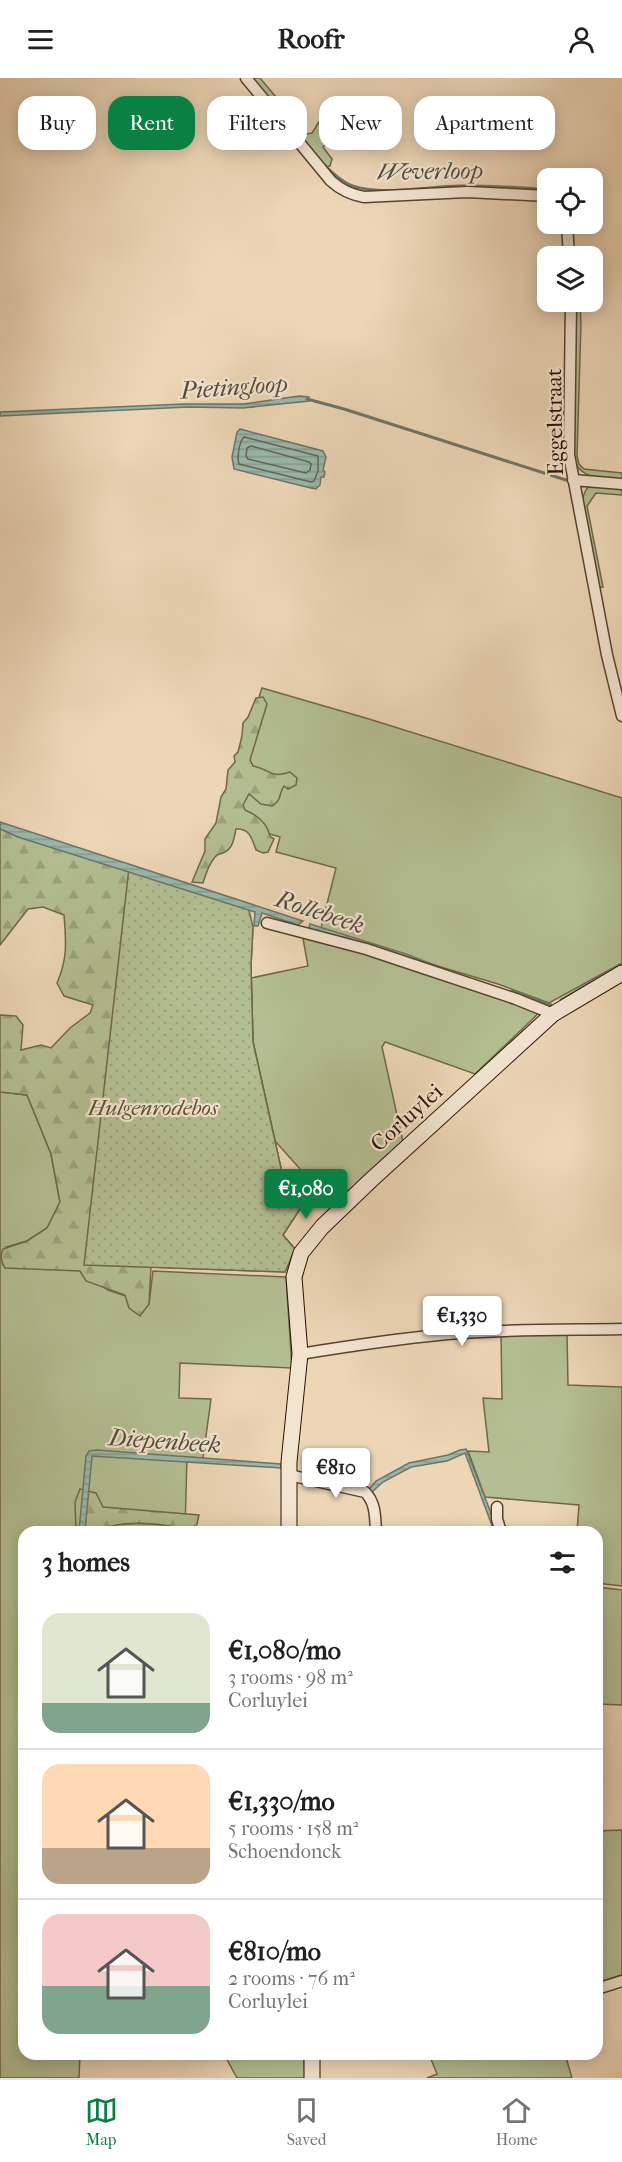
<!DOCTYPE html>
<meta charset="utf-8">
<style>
body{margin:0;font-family:"IM FELL French Canon",serif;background:#f2f2f2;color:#202124;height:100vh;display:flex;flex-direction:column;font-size:22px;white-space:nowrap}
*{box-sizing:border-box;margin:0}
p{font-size:20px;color:#757577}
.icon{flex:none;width:33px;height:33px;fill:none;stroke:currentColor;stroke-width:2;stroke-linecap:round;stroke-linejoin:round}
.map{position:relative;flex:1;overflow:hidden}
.panel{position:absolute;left:18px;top:1448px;width:585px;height:534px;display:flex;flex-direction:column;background:#fff;border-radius:18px;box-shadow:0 3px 15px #0003}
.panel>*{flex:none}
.top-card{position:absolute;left:18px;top:18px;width:586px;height:54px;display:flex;gap:12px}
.buttons{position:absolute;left:537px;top:90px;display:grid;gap:12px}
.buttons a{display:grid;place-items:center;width:66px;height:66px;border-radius:12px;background:#fff;box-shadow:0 3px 15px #0003;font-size:30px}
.price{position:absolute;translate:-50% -51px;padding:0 14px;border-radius:6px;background:#fff;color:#222;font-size:20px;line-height:39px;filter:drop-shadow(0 2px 3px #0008)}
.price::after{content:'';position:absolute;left:50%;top:36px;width:18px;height:14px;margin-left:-9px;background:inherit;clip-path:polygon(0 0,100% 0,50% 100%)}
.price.on{background:#0b8043;color:#fff}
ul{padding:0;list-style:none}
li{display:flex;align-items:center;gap:18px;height:150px;padding:0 24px}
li+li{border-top:2px solid #e0e0e0}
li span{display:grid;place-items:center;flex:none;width:168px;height:120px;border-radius:18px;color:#555}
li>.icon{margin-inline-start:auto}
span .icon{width:72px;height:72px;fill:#fffc;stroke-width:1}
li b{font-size:26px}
h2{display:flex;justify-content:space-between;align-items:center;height:72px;padding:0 24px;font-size:26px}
.chip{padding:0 21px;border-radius:18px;background:#fff;box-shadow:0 3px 15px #0003;font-size:21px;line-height:54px}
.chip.on{background:#0b8043;color:#fff}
header{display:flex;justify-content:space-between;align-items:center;height:78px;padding:0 24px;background:#fff;font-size:27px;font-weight:800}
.tab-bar{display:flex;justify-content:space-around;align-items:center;height:84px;border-top:2px solid #e0e0e0;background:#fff;font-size:16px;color:#757577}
.tab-bar a{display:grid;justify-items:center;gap:3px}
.tab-bar .on{color:#0b8043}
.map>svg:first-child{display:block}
.green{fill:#b3bf92;stroke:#6e6849;stroke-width:1.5}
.forest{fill:url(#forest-firs);stroke:#6e6849;stroke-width:1.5}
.park{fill:url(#park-dots);stroke:#6e6849;stroke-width:1.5}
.water{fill:url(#water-rules);stroke:#6d7567;stroke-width:1.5}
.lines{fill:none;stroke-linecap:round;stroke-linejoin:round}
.shore{stroke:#626456;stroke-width:1.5}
.stream{stroke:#6d7567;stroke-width:3}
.street-casing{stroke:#5a422e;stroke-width:13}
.secondary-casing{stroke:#2a1000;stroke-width:17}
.street{stroke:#f3e4d0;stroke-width:10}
.secondary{stroke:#f3e4d0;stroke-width:15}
.labels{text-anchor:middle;stroke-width:4.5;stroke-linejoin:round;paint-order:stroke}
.street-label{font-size:22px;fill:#2a1000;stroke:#f3e4d0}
.park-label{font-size:22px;font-style:italic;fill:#5a4d33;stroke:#f3e4d0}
.water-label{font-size:24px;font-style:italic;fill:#514b3c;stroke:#f3e4d0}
</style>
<header><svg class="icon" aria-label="menu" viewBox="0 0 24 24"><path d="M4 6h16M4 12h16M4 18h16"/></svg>Roofr<svg class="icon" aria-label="person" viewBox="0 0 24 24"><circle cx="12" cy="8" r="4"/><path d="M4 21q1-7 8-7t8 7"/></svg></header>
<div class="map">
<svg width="622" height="2000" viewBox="0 0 622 2000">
<defs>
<pattern id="forest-firs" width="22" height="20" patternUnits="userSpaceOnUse" patternTransform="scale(1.5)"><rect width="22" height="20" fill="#b3bf92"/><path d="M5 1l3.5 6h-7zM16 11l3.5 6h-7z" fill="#9aa37c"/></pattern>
<pattern id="park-dots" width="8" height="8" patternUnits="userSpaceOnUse" patternTransform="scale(1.5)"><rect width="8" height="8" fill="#b3bf92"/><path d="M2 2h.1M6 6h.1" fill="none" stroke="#9aa37c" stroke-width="1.8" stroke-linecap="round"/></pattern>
<pattern id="water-rules" width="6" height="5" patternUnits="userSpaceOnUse" patternTransform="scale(1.5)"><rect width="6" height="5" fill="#99b9ab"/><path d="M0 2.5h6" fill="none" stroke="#849e91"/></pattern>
</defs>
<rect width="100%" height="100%" fill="#ecd6b6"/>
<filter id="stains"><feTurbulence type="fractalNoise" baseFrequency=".00333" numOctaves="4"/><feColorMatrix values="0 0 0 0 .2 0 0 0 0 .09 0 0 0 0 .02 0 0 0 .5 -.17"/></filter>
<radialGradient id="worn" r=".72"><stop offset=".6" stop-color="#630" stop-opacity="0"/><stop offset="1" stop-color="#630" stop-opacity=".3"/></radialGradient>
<path class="green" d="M250,0H260L307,56L312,55L322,39L327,38L329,31L332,29L387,53V56L383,59L355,50L344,52L338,45L334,44C327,51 328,57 326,66L323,69L332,81L330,88L325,89Z
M575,224H580L581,245L577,378L579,386L584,391L622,395V402C599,399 578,403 572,375Z
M594,408L622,409V417L596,415L587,428L603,509L598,510L581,423L587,410Z
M262,610L369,641L622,720V885L549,925L498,906L444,890L321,850L336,790L276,774L280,759L219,741Z
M302,855L542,932L475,996L385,964L382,969L403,1064L333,1128L275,1063L253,964L251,900L308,888Z
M0,1014L27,1017L51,1076L60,1124L47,1150L27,1163L6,1169L80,1193L108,1212L149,1226L153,1193L286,1199L292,1290L180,1285L179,1320L211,1321L203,1380L187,1379L185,1453L24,1454V1976H80L79,2000H0Z
M567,1255L568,1307L622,1309V1508L597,1505V1454L577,1453L579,1427L485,1419L468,1373L489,1374L483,1320L502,1321L501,1256Z
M597,1509L622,1512V1627L597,1626Z
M622,1752V1897L597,1905V1753Z
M224,1976H304L305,2000H237Z
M429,1976H565L572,2000H427L437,1996Z"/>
<path class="forest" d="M263,619L267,626L250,682L253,688C270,691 270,701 290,694L297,700L296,707L288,711L284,708C278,716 283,721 272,728L261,726L249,716L243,727L245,732C257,737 267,744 270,758L274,761L268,774L263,775L256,772C252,761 250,750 236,751C234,761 233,771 223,775C219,776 217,776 215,779C210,785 205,798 203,805L192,804L205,773V761L216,745L221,719L226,711L228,692L235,684L234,678L238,674L242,658L243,645L248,639L256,620Z
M0,746L129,790L253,849L251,888L253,964L283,1099L300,1131L283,1157L295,1171L285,1194L151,1189L149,1226L140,1238L129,1230L125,1217L86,1203L80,1193L5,1190C1,1185 0,1177 3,1171L27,1163L47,1150L60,1124L51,1076L27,1017L0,1014V937L16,938L23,947L21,972L41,967L51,970L70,950L90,935L93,927L64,918L57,905C68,880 66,863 64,837L43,829L28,831L0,867Z
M80,1411L96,1415L103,1429L199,1437L197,1446L191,1452C163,1446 129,1441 102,1451V1453H76L75,1424Z"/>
<path class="park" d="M129,790L248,828L253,849L251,888L253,964L283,1099L300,1131L283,1157L295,1171L285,1194L84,1187Z"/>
<path class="water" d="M299,318L309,319V323L243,330L188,329L0,338V334L184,326H244Z
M240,351L323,373L326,379L323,392L325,394L324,399H321L320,407L316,411L311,410L234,391L232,379L237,354Z
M0,744L303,843L298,847L262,835L258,848H254L255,834L18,759L0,751Z
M310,846L406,876L439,889L438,891L311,851L309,849Z
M466,1371L498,1453H494L465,1375L447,1383L411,1389L383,1404L372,1414L369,1411L376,1403L409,1385L448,1377L460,1372Z
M97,1372L281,1386V1390L92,1378L85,1453H79L86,1378L89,1373Z"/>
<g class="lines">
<path class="shore" d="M244,359L318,378V393L314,403L311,404L239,386C237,379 239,364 244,359Z
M251,368L309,384L311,386L310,392L306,395L248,381L246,378L247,370Z"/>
<path class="stream" d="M279,31C299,55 317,85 343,103C367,121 430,108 460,108C490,108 518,109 548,112
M307,321L344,331L566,402
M512,913L551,927
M561,922L622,886"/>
<g class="street-casing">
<path id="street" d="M246,0L331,103C341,112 350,116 364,119L467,114L548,118
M567,146L569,178
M571,224L569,377L607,577L622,638
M573,402L622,406
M267,845L366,871L516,921L553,936
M300,1276C349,1268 397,1261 447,1256C505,1251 564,1252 622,1251
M289,1397L365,1414C376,1425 375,1439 376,1454
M497,1429V1441L501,1454
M597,1911L622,1903"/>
</g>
<g class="secondary-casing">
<path id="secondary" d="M289,1454V1384L300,1276L294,1199L301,1175L322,1149L370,1103L553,936L622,895
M312,1976V2000"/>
</g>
<use href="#street" class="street"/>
<use href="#secondary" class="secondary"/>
</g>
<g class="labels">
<g class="street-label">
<text transform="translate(554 344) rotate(-91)" y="8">Eggelstraat</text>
<text transform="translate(406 1039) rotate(-42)" y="8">Corluylei</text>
</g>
<g class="park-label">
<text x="153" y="1037">Hulgenrodebos</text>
</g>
<g class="water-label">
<text transform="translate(430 93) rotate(-1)" y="8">Weverloop</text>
<text transform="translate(234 309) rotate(-4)" y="8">Pietingloop</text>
<text transform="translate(320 834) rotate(18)" y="8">Rollebeek</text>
<text transform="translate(165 1363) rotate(4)" y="8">Diepenbeek</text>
</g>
</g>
<rect width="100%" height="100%" filter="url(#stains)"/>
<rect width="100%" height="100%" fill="url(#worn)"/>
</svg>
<div class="buttons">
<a><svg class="icon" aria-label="locate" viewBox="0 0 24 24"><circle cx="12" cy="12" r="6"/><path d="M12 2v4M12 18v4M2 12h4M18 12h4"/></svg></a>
<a><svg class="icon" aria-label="layers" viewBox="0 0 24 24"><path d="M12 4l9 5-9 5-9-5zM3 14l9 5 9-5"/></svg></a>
</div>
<b class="price on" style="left:306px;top:1142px">€1,080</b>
<b class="price" style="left:462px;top:1269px">€1,330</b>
<b class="price" style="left:336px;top:1421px">€810</b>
<div class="top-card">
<a class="chip">Buy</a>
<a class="chip on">Rent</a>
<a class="chip">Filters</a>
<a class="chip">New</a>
<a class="chip">Apartment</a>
</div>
<section class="panel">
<h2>3 homes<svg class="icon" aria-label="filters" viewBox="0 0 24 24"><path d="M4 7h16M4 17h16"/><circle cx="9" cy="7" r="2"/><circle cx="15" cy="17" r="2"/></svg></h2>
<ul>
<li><span style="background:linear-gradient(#dfe7d0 75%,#7fa58c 0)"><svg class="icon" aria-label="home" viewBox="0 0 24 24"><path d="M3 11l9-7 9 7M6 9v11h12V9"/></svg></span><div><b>€1,080/mo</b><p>3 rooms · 98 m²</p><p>Corluylei</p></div></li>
<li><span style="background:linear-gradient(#ffd9b3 70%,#b9a48a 0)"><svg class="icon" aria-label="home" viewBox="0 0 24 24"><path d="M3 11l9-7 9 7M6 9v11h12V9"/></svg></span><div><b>€1,330/mo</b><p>5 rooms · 158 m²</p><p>Schoendonck</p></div></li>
<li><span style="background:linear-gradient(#f6c9c9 60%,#7fa58c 0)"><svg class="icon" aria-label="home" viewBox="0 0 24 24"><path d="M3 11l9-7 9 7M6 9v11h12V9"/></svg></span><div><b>€810/mo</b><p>2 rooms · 76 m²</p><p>Corluylei</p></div></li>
</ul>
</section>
</div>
<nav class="tab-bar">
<a class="on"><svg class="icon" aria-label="map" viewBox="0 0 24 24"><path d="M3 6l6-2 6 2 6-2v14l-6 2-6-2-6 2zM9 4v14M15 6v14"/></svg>Map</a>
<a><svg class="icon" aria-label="saved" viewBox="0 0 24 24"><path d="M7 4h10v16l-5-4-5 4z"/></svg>Saved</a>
<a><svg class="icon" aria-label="home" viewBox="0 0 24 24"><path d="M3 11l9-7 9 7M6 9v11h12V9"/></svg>Home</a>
</nav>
